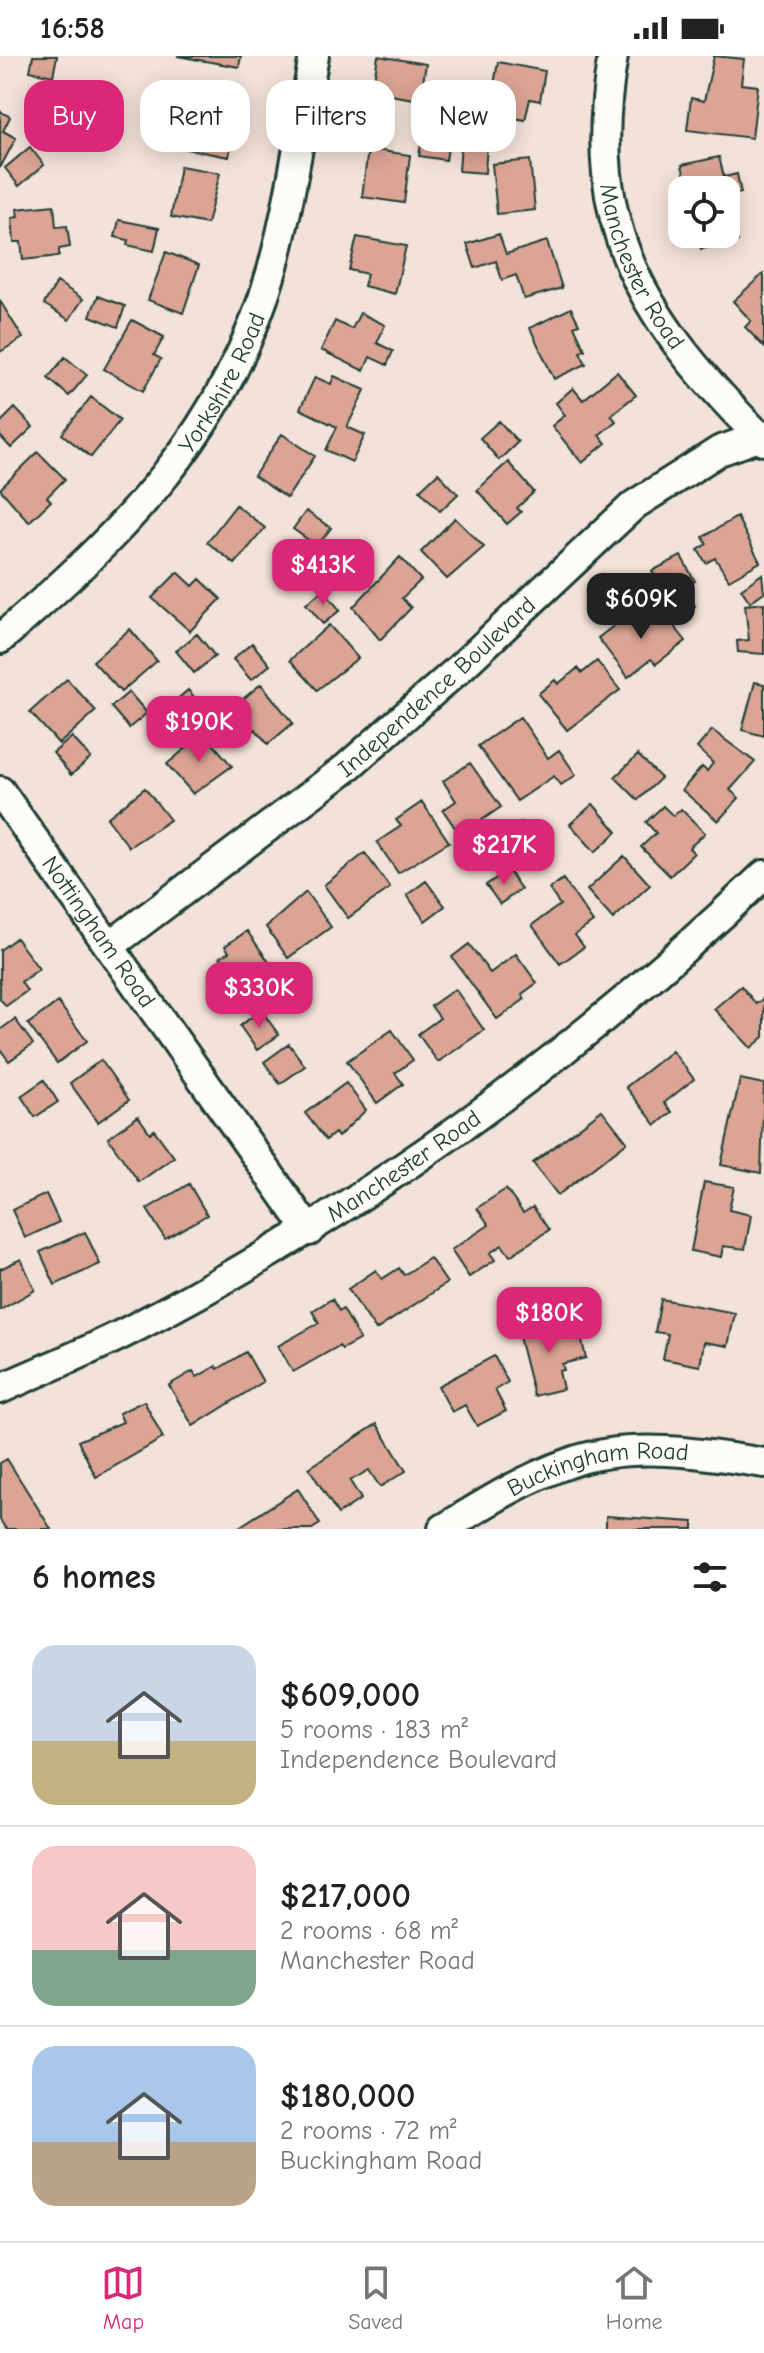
<!DOCTYPE html>
<meta charset="utf-8">
<style>
body{margin:0;font-family:"Comic Neue",sans-serif;background:#f6f6f6;color:#222;height:100vh;display:flex;flex-direction:column;font-size:30px;white-space:nowrap}
*{box-sizing:border-box;margin:0}
p{font-size:26px;color:#767676}
.icon{flex:none;width:44px;height:44px;fill:none;stroke:currentColor;stroke-width:2;stroke-linecap:round;stroke-linejoin:round}
.map{position:relative;height:1473px;overflow:hidden}
.side{display:flex;flex-direction:column;background:#fff;flex:1}
.side>*{flex:none}
.hud{position:absolute;left:24px;top:24px;width:716px;height:72px;display:flex;gap:16px}
.tools{position:absolute;left:668px;top:120px;display:grid;gap:16px}
.tools a{display:grid;place-items:center;width:72px;height:72px;border-radius:16px;background:#fff;box-shadow:0 4px 20px #0003;font-size:40px}
.price{position:absolute;translate:-50% -68px;padding:0 18px;border-radius:16px;background:#db2777;color:#fff;font-size:26px;line-height:52px;filter:drop-shadow(0 2px 4px #0008)}
.price::after{content:'';position:absolute;left:50%;top:48px;width:24px;height:18px;margin-left:-12px;background:inherit;clip-path:polygon(0 0,100% 0,50% 100%)}
.price.current{background:#222;color:#fff}
ul{padding:0;list-style:none}
li{display:flex;align-items:center;gap:24px;height:200px;padding:0 32px}
li+li{border-top:2px solid #e0e0e0}
li span{display:grid;place-items:center;flex:none;width:224px;height:160px;border-radius:24px;color:#555}
li>.icon{margin-inline-start:auto}
span .icon{width:96px;height:96px;fill:#fffc;stroke-width:1}
li b{font-size:34px}
h2{display:flex;justify-content:space-between;align-items:center;height:96px;padding:0 32px;font-size:34px}
.pill{padding:0 28px;border-radius:24px;background:#fff;box-shadow:0 4px 20px #0003;font-size:28px;line-height:72px}
.pill.current{background:#db2777;color:#fff}
.status{display:flex;justify-content:space-between;align-items:center;height:56px;padding:0 40px;background:#fff;direction:ltr}
.status svg{height:22px;fill:currentColor}
.tabs{display:flex;justify-content:space-around;align-items:center;height:112px;border-top:2px solid #e0e0e0;background:#fff;font-size:22px;color:#767676}
.tabs a{display:grid;justify-items:center;gap:4px}
.tabs .current{color:#db2777}
.map>svg:first-child{display:block}
.building{fill:#dba494;stroke:#1f3d34;stroke-width:2}
.lines{fill:none;stroke-linecap:round;stroke-linejoin:round}
.minor-casing{stroke:#1f3d34;stroke-width:34}
.minor{stroke:#fdfcf7;stroke-width:28}
.labels{text-anchor:middle;stroke-width:6;stroke-linejoin:round;paint-order:stroke}
.street-label{font-size:24px;fill:#1f3d34;stroke:#fdfcf7}
</style>
<div class="status"><b>16:58</b><svg viewBox="0 0 49 12"><path d="M0 12V9h3v3zM5 12V6h3v6zM10 12V3h3v9zM15 12V0h3v12zM26 1h20v11H26zM47 4h2v5h-2z"/></svg></div>
<div class="map">
<svg width="764" height="1473" viewBox="0 0 764 1473">
<rect width="100%" height="100%" fill="#f3e2d9"/>
<filter id="ink" filterUnits="userSpaceOnUse"><feTurbulence type="fractalNoise" baseFrequency=".0125" numOctaves="2"/><feDisplacementMap in="SourceGraphic" scale="16" xChannelSelector="R" yChannelSelector="G"/><feConvolveMatrix kernelMatrix="1 2 1 2 8 2 1 2 1" color-interpolation-filters="sRGB"/></filter>
<g filter="url(#ink)">
<path class="building" d="M33,0H57L53,20L30,15Z
M177,0H241L239,11Z
M378,0L426,8L420,44L372,36Z
M714,0L744,3L741,28L758,30L752,82L687,74L691,42L704,45Z
M498,6L545,15L540,45L530,43L525,64L503,60L498,81L462,74L466,53L489,57Z
M196,38L233,45L229,65L235,66L229,101L186,93Z
M0,55L10,61L3,75L16,82L0,112Z
M422,82L449,86L446,104L419,100Z
M461,86L487,88L485,117L459,115Z
M30,91L44,109L19,130L5,112Z
M368,93L410,99L404,147L362,141Z
M719,101L724,121L737,118L741,137L728,140L738,185L701,193L697,178H726V134H688L682,109Z
M530,104L535,154L497,158L492,108Z
M180,110L220,117L207,168L171,161Z
M54,149L56,171L67,170L70,191L59,193V200L23,204L21,186H14L12,162L18,161L17,153Z
M119,164L159,172L154,195L127,189L128,184L115,181Z
M499,178L506,198L547,185L562,232L524,243L516,219L502,224L496,205L475,212L467,188Z
M357,181L406,190L395,238L364,230L367,218L349,214Z
M166,196L199,209L183,257L148,244Z
M763,218L764,220V291L745,271L751,265L733,245Z
M57,226L83,243L69,264L44,248Z
M98,240L125,250L118,271L90,260Z
M0,245L23,282L0,296Z
M571,252L579,268L574,270L585,294L580,296L586,308L554,323L530,272Z
M360,257L385,269L377,287L393,295L387,309L370,301L364,315L321,294L335,265L352,273Z
M132,264L164,281L154,299L161,303L143,335L104,313Z
M65,301L87,319L69,340L48,322Z
M617,316L636,339L611,359L616,365L599,379L606,387L582,407L552,370L565,359L556,347L573,332L583,344Z
M334,320L365,334L347,371L365,379L352,406L326,394L337,371L300,353L315,321L331,328Z
M91,341L120,364L91,401L62,378Z
M15,352L33,371L11,392L0,380V367Z
M499,365L518,386L499,404L480,382Z
M282,378L315,400L287,442L254,420Z
M38,396L65,423L47,441L51,445L29,466L0,433Z
M508,406L534,436L517,452L521,456L507,468L477,434Z
M438,417L458,438L440,455L420,434Z
M236,449L265,472L235,508L207,486Z
M306,455L331,472L317,490L293,473Z
M737,461L760,506L729,524L715,502L706,507L698,494L707,488L703,481Z
M455,462L484,491L447,523L421,496Z
M681,500L695,525L684,531L695,550L676,561L652,515Z
M400,501L421,524L402,542L411,552L380,584L353,551Z
M178,516L193,530L200,523L221,543L190,575L152,542Z
M762,518L764,536L750,546L741,533Z
M323,534L340,554L323,568L306,548Z
M764,547V598L738,596L737,585L749,584L745,549Z
M662,555L686,585L656,608L651,603L628,621L598,582L625,561L632,569L648,556L653,562Z
M329,569L358,602L317,634L290,604Z
M130,573L157,605L121,636L93,605Z
M197,578L215,600L194,617L176,595Z
M252,587L270,609L251,624L233,603Z
M597,605L620,634L567,674L538,638L555,624L558,628L578,612L582,617Z
M67,623L96,655L59,688L30,656Z
M755,626L764,628V680L742,674Z
M261,628L293,667L268,688L255,673L245,681L225,658Z
M188,634L207,656L170,687L152,665Z
M129,636L147,657L129,672L111,651Z
M520,661L548,702L559,694L576,719L561,729L554,720L517,745L478,690Z
M712,674L755,706L730,734L739,742L718,765L682,734L702,711L707,715L713,707L697,692Z
M204,677L232,710L193,738L167,708Z
M72,681L91,702L71,719L53,697Z
M638,699L661,722L638,744L615,721Z
M470,707L501,751L460,779L443,754L456,745L443,725Z
M145,732L170,764L129,791L107,762Z
M422,746L449,786L398,817L377,786L401,770L396,764Z
M593,748L617,776L595,796L570,768Z
M663,750L673,760L681,753L705,777L689,792L694,797L670,820L641,791L656,777L646,766Z
M521,766L528,776L521,781L514,771Z
M365,797L390,832L348,862L324,829Z
M624,800L650,829L613,863L587,834Z
M508,814L521,833L500,848L486,829Z
M563,823L593,866L575,879L584,891L560,908L532,869L560,849L549,833Z
M426,825L445,850L425,865L407,839Z
M306,836L331,871L288,902L266,871Z
M247,875L274,913L228,944L210,918L225,907L220,901L229,896L225,890Z
M16,882L39,913L21,926L27,935L6,950L0,943V894Z
M469,888L490,917L516,898L537,927L522,938L525,943L497,963L452,901Z
M741,930L756,948L764,942V981L751,992L714,953Z
M455,933L484,974L438,1006L418,978L440,962L431,950Z
M58,946L87,985L57,1007L28,968Z
M261,954L279,979L257,994L240,970Z
M15,963L33,988L9,1005L0,993V974Z
M392,974L413,1004L395,1017L403,1028L377,1047L347,1005Z
M289,988L305,1010L280,1028L264,1006Z
M672,995L694,1023L664,1047L672,1056L656,1069L626,1031Z
M101,1004L129,1044L98,1066L70,1027Z
M740,1023L764,1028L761,1117L721,1109Z
M44,1024L58,1046L35,1061L21,1040Z
M346,1027L366,1054L338,1081L335,1077L326,1084L305,1057Z
M602,1054L627,1086L558,1139L533,1107Z
M138,1060L150,1077L154,1074L174,1101L139,1126L108,1082Z
M704,1126L734,1131L729,1154L751,1159L745,1193L723,1190L721,1201L691,1195Z
M189,1128L207,1159L165,1183L147,1153Z
M506,1133L523,1157L533,1151L549,1174L510,1200L502,1189L490,1197L495,1204L469,1221L451,1194L489,1169L477,1152Z
M46,1138L59,1166L25,1182L12,1154Z
M85,1176L100,1208L55,1229L40,1196Z
M430,1202L447,1227L376,1274L348,1233L376,1214L382,1223L399,1212L404,1219Z
M21,1203L35,1234L0,1254V1213Z
M332,1243L339,1255L343,1253L360,1283L342,1293L339,1290L293,1316L278,1290L319,1267L312,1255Z
M661,1243L735,1257L728,1290L704,1286L700,1310L663,1303L668,1278L655,1276Z
M546,1266L550,1280L579,1272L586,1302L562,1308L564,1314L559,1315L563,1333L534,1340L517,1273Z
M246,1296L263,1326L193,1370L169,1329L193,1315L197,1321L216,1310L218,1313Z
M494,1300L508,1326L495,1334L506,1355L477,1370L465,1349L452,1356L438,1330Z
M144,1345L163,1382L96,1421L78,1385L123,1366L119,1357Z
M377,1368L406,1415L380,1431L369,1414L350,1425L361,1443L338,1458L309,1412Z
M7,1403L51,1473H6L0,1464V1407Z
M298,1433L320,1468L312,1473H236Z
M606,1460L693,1466V1473H606Z"/>
<g class="lines">
<g class="minor-casing">
<g id="minor">
<path id="s1" d="M613,0C582,174 646,267 764,385"/>
<path id="s2" d="M0,583C123,477 226,376 272,214C291,144 301,71 314,0"/>
<path id="s3" d="M0,735L309,1175"/>
<path id="s4" d="M111,889L345,713L461,611L634,449L719,395L764,379"/>
<path id="s5" d="M0,1333C46,1312 93,1294 138,1270C369,1150 576,999 764,819"/>
<path id="s6" d="M443,1473C484,1448 523,1423 569,1407C629,1385 703,1397 764,1407"/>
</g>
</g>
<use href="#minor" class="minor"/>
</g>
</g>
<g class="labels">
<g class="street-label">
<text dy="8" stroke="none"><textPath href="#s1" startOffset="218">Manchester Road</textPath></text>
<text dy="8" stroke="none"><textPath href="#s2" startOffset="342">Yorkshire Road</textPath></text>
<text dy="8" stroke="none"><textPath href="#s4" startOffset="416">Independence Boulevard</textPath></text>
<text dy="8" stroke="none"><textPath href="#s3" startOffset="172">Nottingham Road</textPath></text>
<text dy="8" stroke="none"><textPath href="#s5" startOffset="462">Manchester Road</textPath></text>
<text dy="8" stroke="none"><textPath href="#s6" startOffset="170">Buckingham Road</textPath></text>
</g>
</g>
</svg>
<div class="tools">
<a><svg class="icon" aria-label="locate" viewBox="0 0 24 24"><circle cx="12" cy="12" r="6"/><path d="M12 2v4M12 18v4M2 12h4M18 12h4"/></svg></a>
</div>
<b class="price" style="left:323px;top:551px">$413K</b>
<b class="price current" style="left:641px;top:585px">$609K</b>
<b class="price" style="left:199px;top:708px">$190K</b>
<b class="price" style="left:504px;top:831px">$217K</b>
<b class="price" style="left:259px;top:974px">$330K</b>
<b class="price" style="left:549px;top:1299px">$180K</b>
<div class="hud">
<a class="pill current">Buy</a>
<a class="pill">Rent</a>
<a class="pill">Filters</a>
<a class="pill">New</a>
</div>
</div>
<section class="side">
<h2>6 homes<svg class="icon" aria-label="filters" viewBox="0 0 24 24"><path d="M4 7h16M4 17h16"/><circle cx="9" cy="7" r="2"/><circle cx="15" cy="17" r="2"/></svg></h2>
<ul>
<li><span style="background:linear-gradient(#c9d6e8 60%,#c2b280 0)"><svg class="icon" aria-label="home" viewBox="0 0 24 24"><path d="M3 11l9-7 9 7M6 9v11h12V9"/></svg></span><div><b>$609,000</b><p>5 rooms · 183 m²</p><p>Independence Boulevard</p></div></li>
<li><span style="background:linear-gradient(#f6c9c9 65%,#7fa58c 0)"><svg class="icon" aria-label="home" viewBox="0 0 24 24"><path d="M3 11l9-7 9 7M6 9v11h12V9"/></svg></span><div><b>$217,000</b><p>2 rooms · 68 m²</p><p>Manchester Road</p></div></li>
<li><span style="background:linear-gradient(#a9c7e8 60%,#b9a48a 0)"><svg class="icon" aria-label="home" viewBox="0 0 24 24"><path d="M3 11l9-7 9 7M6 9v11h12V9"/></svg></span><div><b>$180,000</b><p>2 rooms · 72 m²</p><p>Buckingham Road</p></div></li>
</ul>
</section>
<nav class="tabs">
<a class="current"><svg class="icon" aria-label="map" viewBox="0 0 24 24"><path d="M3 6l6-2 6 2 6-2v14l-6 2-6-2-6 2zM9 4v14M15 6v14"/></svg>Map</a>
<a><svg class="icon" aria-label="saved" viewBox="0 0 24 24"><path d="M7 4h10v16l-5-4-5 4z"/></svg>Saved</a>
<a><svg class="icon" aria-label="home" viewBox="0 0 24 24"><path d="M3 11l9-7 9 7M6 9v11h12V9"/></svg>Home</a>
</nav>
